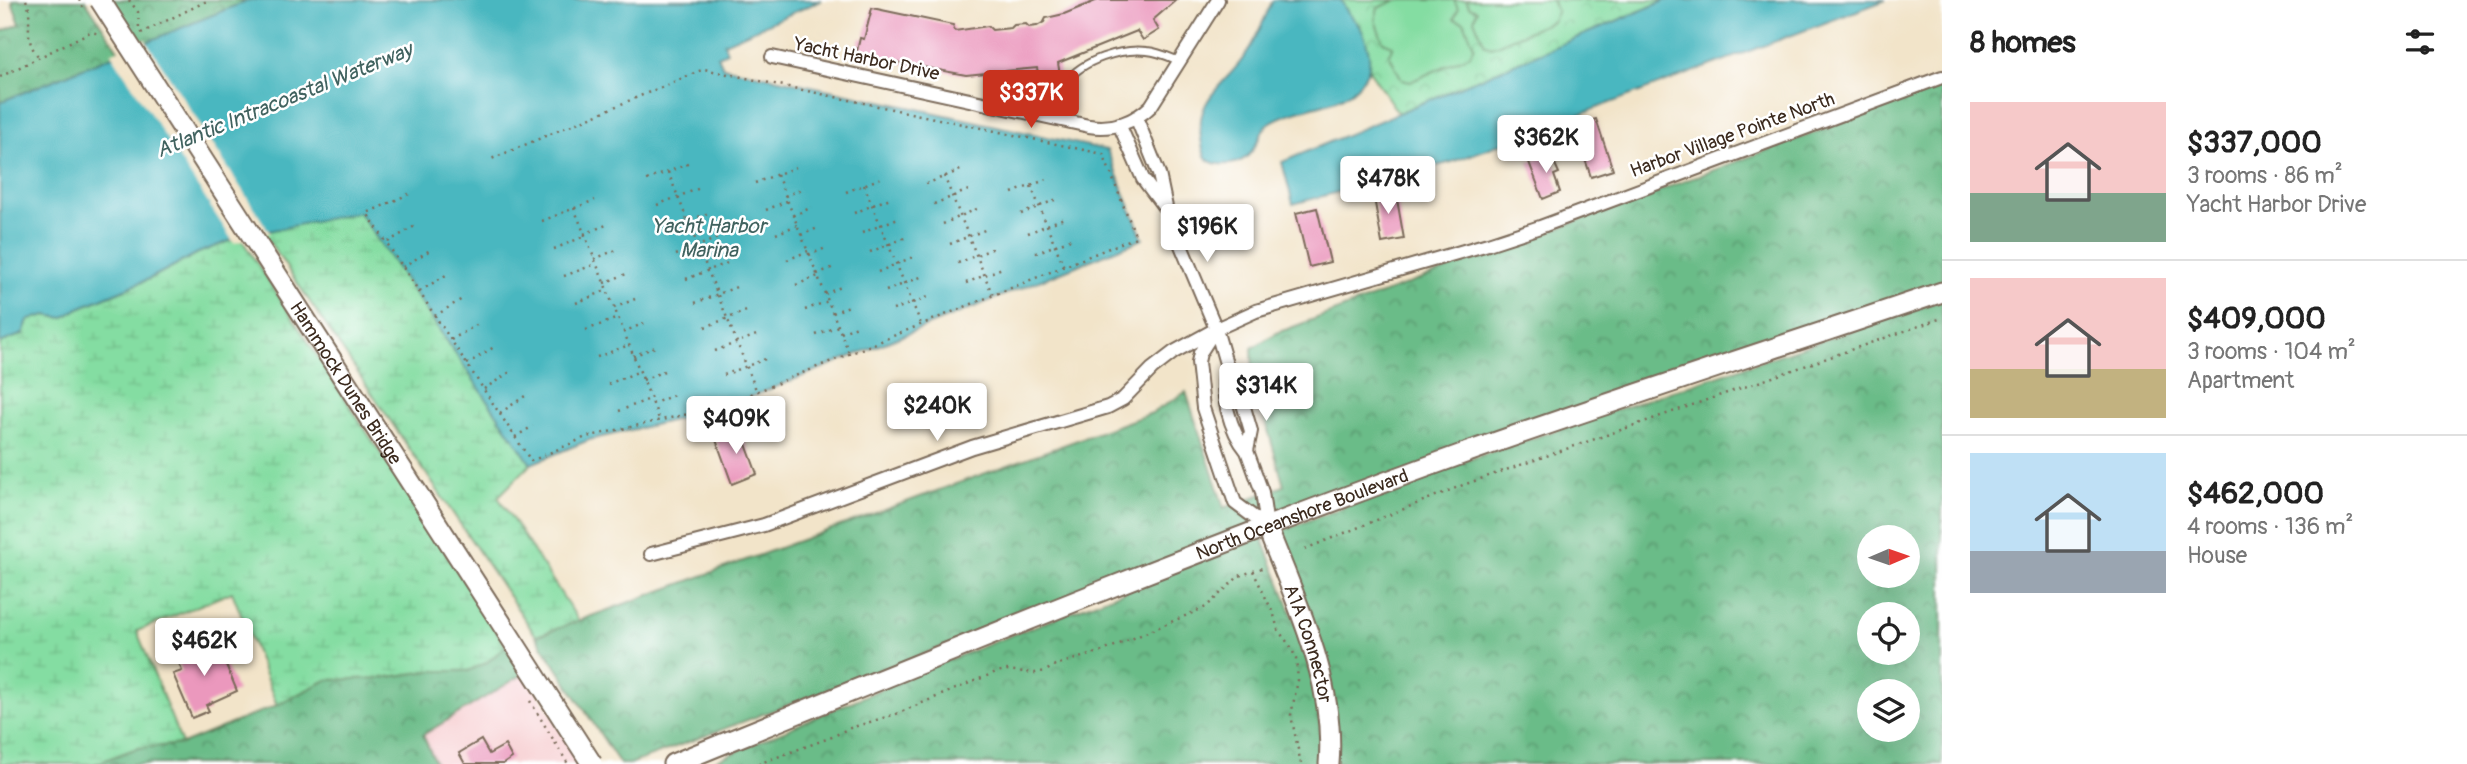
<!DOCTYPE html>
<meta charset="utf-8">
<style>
body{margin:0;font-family:Pangolin,sans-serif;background:#f6f6f6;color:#222;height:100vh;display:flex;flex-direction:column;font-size:26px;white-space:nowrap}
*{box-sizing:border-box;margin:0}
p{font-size:23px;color:#767676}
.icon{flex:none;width:38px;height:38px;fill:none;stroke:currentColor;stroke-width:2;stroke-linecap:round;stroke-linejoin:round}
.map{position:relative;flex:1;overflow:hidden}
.side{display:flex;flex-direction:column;background:#fff;width:525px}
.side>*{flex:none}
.needle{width:46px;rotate:88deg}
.buttons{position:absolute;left:1857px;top:525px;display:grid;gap:14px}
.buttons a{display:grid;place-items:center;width:63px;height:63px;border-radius:50%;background:#fff;box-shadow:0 7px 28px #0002;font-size:35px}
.price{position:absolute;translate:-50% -60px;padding:0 16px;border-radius:7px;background:#fff;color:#222;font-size:23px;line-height:46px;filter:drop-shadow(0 2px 4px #0008)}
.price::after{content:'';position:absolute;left:50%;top:42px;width:21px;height:16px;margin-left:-10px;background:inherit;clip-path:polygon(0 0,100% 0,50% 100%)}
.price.current{background:#c8321e;color:#fff}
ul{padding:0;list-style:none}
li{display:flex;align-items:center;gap:21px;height:175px;padding:0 28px}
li+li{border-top:2px solid #e0e0e0}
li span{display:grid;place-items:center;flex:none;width:196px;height:140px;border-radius:0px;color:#555}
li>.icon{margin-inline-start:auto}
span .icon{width:84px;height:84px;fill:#fffc;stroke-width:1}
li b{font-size:30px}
h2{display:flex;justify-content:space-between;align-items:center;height:84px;padding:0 28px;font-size:30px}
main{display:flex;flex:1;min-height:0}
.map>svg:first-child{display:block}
.built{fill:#f7cfd1}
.forest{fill:url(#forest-crowns);stroke:#537353;stroke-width:2;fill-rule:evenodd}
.wetland{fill:url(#wetland-marsh);stroke:#608460;stroke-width:2}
.park{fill:url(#park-crowns);stroke:#608460;stroke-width:2}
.pitch{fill:#84dda2;stroke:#608460;stroke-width:2}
.water{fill:#48b7c0;stroke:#42706f;stroke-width:2}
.pier{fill:#f2e4c9}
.building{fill:#eb98bd}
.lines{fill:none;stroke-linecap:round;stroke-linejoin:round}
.service-casing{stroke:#7b6b5a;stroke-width:10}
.minor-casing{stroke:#7b6b5a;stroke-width:16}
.primary-casing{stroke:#7b6b5a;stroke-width:23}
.path{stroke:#7b6b5a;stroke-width:2.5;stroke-dasharray:2 5;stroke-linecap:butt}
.service{stroke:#fff;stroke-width:6}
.minor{stroke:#fff;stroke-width:12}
.primary{stroke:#fff;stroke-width:19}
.primary-bridge-casing{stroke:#7b6b5a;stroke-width:23;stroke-linecap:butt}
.path-bridge{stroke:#7b6b5a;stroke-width:2.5;stroke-dasharray:2 5;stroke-linecap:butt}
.primary-bridge{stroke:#fff;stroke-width:19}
.labels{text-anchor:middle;stroke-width:5;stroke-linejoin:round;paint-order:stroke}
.street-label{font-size:19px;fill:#3b2a1e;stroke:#fff}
.water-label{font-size:21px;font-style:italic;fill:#40625f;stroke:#fff}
</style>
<main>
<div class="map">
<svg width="1942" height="764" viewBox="0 0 1942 764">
<defs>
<pattern id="forest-crowns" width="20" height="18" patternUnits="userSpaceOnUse" patternTransform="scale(1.75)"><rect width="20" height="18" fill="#6bbc88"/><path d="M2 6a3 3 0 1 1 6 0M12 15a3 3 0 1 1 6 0" fill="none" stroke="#59996f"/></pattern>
<pattern id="wetland-marsh" width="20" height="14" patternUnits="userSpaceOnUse" patternTransform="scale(1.75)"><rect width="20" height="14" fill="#84dda2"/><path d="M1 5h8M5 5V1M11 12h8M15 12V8" fill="none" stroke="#73be8b"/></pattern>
<pattern id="park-crowns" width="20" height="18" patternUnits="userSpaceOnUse" patternTransform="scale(1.75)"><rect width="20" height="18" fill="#84dda2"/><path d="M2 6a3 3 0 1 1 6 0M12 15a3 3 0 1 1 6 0" fill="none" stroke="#73be8b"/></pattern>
</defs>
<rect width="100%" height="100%" fill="#fff"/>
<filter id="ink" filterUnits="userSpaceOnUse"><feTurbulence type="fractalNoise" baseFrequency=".0143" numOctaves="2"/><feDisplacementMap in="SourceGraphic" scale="14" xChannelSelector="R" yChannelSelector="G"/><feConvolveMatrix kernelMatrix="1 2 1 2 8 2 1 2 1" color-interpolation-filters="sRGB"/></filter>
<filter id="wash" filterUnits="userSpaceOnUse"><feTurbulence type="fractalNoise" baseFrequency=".00686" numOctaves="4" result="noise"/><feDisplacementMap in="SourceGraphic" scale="28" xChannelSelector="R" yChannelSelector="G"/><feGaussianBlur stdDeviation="1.57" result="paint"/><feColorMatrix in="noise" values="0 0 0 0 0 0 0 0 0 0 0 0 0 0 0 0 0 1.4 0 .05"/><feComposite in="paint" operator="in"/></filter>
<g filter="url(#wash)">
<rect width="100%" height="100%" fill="#f2e4c9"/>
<path class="built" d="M525,673L582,764H436L423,735Z"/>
<path class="forest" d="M15,0H85L120,53L0,102V32L20,24L12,2Z
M105,0H249L136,47Z
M1942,85V284L939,648L630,764H620L536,636L1152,413L1186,392L1224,508L1284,486L1253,377L1252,348L1277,333Z
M1942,300V764H1337L1278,532L1471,459ZM1869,537H1908V576H1869ZM1869,614H1908V653H1869ZM1869,691H1908V730H1869Z
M1262,537C1289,609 1327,685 1320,764H707L946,661Z
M506,646L525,673L423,735L436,764H94L137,748L182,744L277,705L326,680L381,678L429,671H468L486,663Z"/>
<path class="wetland" d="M359,212L531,464L498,497L579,621L536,636L262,231Z
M240,237L506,646L486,663L468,671H429L381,678L326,680L277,705L232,592L137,631L182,744L137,748L94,764H0V343L23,334L28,320L46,315L63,318L79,308L149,279L198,253Z"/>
<path class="park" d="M1341,0H1666L1398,113L1369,70L1368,50L1360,26L1347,14Z"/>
<path class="pitch" d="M1396,0H1454L1458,9L1454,19L1464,22L1474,46L1470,55L1410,82L1402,80L1389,54L1393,46L1383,42L1375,20L1378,8Z
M1466,0H1552L1557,12L1553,21L1492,47L1485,45L1474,20L1477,10L1469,7Z"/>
<path class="water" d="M249,0H822L724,43L727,52L718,56L723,67L1107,150L1143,239L721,409L589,440L531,464L359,212L240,237L198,253L149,279L79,308L63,318L46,315L28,320L23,334L0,343V102Z
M1273,0H1341C1348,16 1351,14 1359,26C1366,35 1373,61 1367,72C1348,111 1304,102 1271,122C1257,131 1258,155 1238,162C1230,165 1214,166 1207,159C1203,154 1202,145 1201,139C1195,98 1224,86 1244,57C1256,40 1264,19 1273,0Z
M1666,0H1886L1452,162L1293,204L1282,162Z"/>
<path class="pier" d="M145,39L270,233L234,243L111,53Z"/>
<g id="blocks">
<path class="building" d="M1098,0H1176L1153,20L1159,30L1143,40L1137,31L1058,63L1060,75L1040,80L1037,68L966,75L856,55L860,38L864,39L872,8L953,25L955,31L988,26L992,30L1011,28L1014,25L1026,24L1029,27L1037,26L1044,22L1046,18L1064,14Z
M1596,119L1613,170L1591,177L1574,126Z
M1550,153L1559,173L1554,175L1560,192L1543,199L1529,162Z
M1395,188L1404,239L1382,243L1373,192Z
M1317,208L1330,262L1309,267L1296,213Z
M740,428L757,474L732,484L715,437Z
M216,641L237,691L206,705L209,711L192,718L173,674L182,671L177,658Z
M481,740L489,754L505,745L512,758L503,764H465L459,753Z"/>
</g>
</g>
<g filter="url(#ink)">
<use href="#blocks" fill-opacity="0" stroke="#7b6b5a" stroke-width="2"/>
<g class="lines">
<g class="service-casing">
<path id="service" d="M1052,118C1055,105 1058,92 1066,82C1082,60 1121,48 1147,51C1159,52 1169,57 1179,61"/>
</g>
<g class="minor-casing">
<path id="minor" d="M772,57L1089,126C1112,130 1135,122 1151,106L1218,0
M1136,117L1159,174L1167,212L1216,329L1227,367L1236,380L1251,431L1247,451L1262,492L1267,527
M1119,124L1143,179L1164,207
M1215,330L1200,353L1198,362L1203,408L1235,503L1267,527
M1227,367C1219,392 1230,431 1247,451
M651,554L764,525L972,447L1108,407L1123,399L1152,369L1174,352L1216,329L1256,311L1488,244L1540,227L1942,77"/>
</g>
<g class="primary-casing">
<g id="primary">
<path id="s1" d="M1267,527C1296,602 1336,682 1329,764"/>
<path id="s2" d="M673,764C936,657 1198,549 1465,453C1623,397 1783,346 1942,292"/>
</g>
</g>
<path class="path" d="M26,0C35,18 20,38 40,58
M129,0L138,12L139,28
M141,33L209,0
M0,77L90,32L101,34
M668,172L757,392
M777,175L849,353
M944,176L993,296
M647,180L690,163
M755,183L796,167
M926,184L963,169
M864,185L921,324
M1031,186L1064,267
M846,192L881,178
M1012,193L1050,178
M409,194L367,213L531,461L586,437L719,407L1136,237L1103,154L704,69L489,160
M785,196L804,188
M934,204L971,189
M657,205L700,188
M574,208L659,419
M766,210L787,201
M854,213L890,198
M1021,214L1057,199
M793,216L812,207
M542,221L595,200
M943,224L979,208
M666,230L711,212
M862,233L898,218
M1028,233L1064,218
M584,234L606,225
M776,234L797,225
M801,235L820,227
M388,242L415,226
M950,244L987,229
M554,249L585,236
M870,252L907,237
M1036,253L1073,238
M676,255L720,237
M809,255L828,247
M594,259L616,250
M787,260L808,251
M958,263L994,248
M403,267L430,250
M878,272L915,256
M817,274L836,266
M564,276L596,264
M686,279L730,262
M604,283L626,274
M966,283L1002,268
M796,285L818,276
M420,291L446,275
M886,291L923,276
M825,294L843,286
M576,303L607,290
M695,303L739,286
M614,308L635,299
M805,310L828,301
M893,310L931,296
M833,313L851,305
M435,316L462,299
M705,327L749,310
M586,330L618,318
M623,332L645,323
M841,333L859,325
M816,335L838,326
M451,340L478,324
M715,351L759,334
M633,356L655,347
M597,357L629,345
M467,364L494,347
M724,375L768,358
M643,380L664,371
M608,384L640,371
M484,389L510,372
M652,404L674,395
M619,411L650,399
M500,413L525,396
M515,437L533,426
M1305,549L1463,485L1942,318
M1253,571L1274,615L1278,630L1291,647L1296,659L1298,680L1291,715L1301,764
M758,764L832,737L847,729L896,714L996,672L1007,670L1035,673L1046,671L1055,665L1103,651L1206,607L1239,576L1265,567"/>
<use href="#service" class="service"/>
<use href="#minor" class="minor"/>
<use href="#primary" class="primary"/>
<g class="primary-bridge-casing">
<g id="primary-bridge">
<path id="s3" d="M100,0L592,764"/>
</g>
</g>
<path class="path-bridge" d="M79,0L83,7
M530,701L568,764"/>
<use href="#primary-bridge" class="primary-bridge"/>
</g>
</g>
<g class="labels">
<g class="street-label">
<text transform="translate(867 58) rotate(12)" y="7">Yacht Harbor Drive</text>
<text transform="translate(1732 134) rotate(-20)" y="7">Harbor Village Pointe North</text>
<text dy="7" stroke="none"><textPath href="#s3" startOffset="455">Hammock Dunes Bridge</textPath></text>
<text dy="7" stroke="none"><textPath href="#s2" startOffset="677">North Oceanshore Boulevard</textPath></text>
<text dy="7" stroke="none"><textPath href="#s1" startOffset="124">A1A Connector</textPath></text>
</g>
<g class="water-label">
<text transform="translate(284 100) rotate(-22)" y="7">Atlantic Intracoastal Waterway</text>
<text x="709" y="233">Yacht Harbor<tspan x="709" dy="24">Marina</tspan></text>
</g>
</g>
</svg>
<div class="buttons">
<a><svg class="needle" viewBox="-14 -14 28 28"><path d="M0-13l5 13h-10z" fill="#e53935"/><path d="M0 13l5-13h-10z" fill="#767676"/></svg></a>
<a><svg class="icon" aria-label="locate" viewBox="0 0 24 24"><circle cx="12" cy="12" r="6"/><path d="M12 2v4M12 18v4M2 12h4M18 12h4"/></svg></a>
<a><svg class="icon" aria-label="layers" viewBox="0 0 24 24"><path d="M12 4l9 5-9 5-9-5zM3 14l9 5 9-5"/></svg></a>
</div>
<b class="price current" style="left:1031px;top:130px">$337K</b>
<b class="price" style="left:1546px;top:175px">$362K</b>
<b class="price" style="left:1388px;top:216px">$478K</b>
<b class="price" style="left:1207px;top:264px">$196K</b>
<b class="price" style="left:1266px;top:423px">$314K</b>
<b class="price" style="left:937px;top:443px">$240K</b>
<b class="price" style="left:736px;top:456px">$409K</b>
<b class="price" style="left:204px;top:678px">$462K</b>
</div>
<section class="side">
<h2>8 homes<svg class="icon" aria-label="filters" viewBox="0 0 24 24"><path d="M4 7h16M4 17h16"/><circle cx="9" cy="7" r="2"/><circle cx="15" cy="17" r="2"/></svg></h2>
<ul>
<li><span style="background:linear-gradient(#f6c9c9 65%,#7fa58c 0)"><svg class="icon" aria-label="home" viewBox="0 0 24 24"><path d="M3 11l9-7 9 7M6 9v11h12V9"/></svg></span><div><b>$337,000</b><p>3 rooms · 86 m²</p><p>Yacht Harbor Drive</p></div></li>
<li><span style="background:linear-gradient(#f6c9c9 65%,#c2b280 0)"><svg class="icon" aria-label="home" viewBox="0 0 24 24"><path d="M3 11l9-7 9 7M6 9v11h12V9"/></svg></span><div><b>$409,000</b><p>3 rooms · 104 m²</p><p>Apartment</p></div></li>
<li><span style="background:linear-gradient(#bfe0f5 70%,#9aa5b1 0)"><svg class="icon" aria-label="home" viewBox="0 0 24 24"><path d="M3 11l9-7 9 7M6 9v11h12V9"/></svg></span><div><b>$462,000</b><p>4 rooms · 136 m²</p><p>House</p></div></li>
</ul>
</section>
</main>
